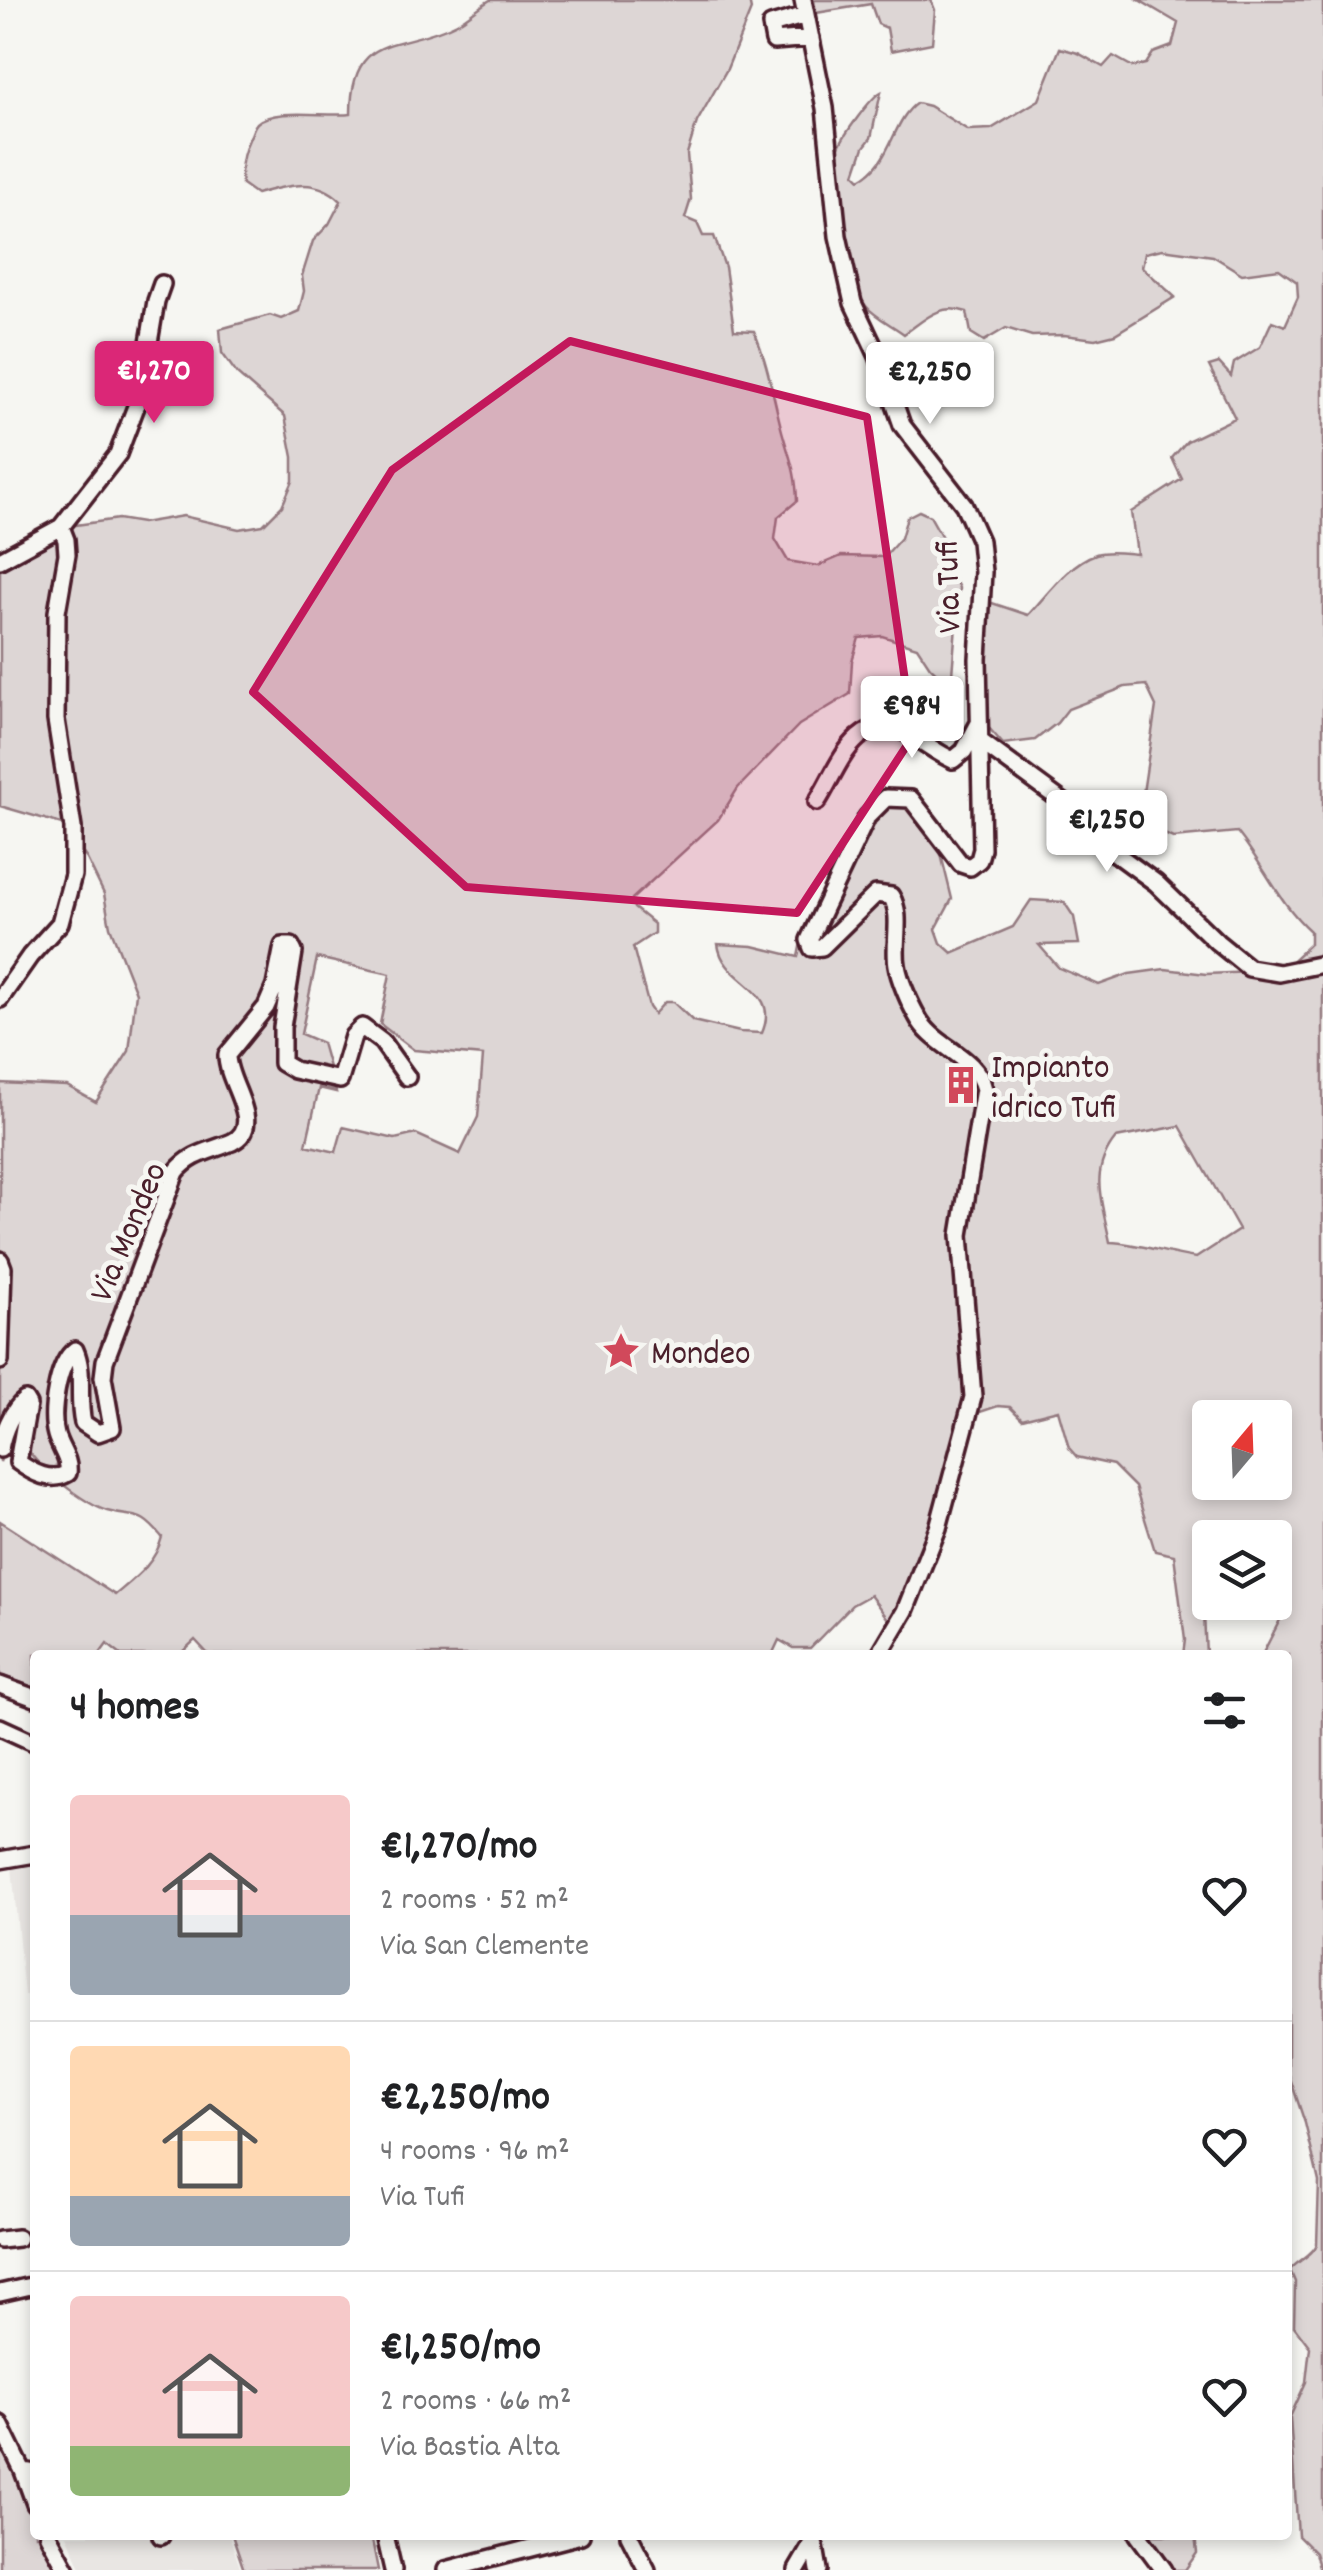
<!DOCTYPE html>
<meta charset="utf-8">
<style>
body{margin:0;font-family:Dekko,sans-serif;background:#f6f6f6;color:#202124;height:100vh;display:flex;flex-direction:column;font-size:38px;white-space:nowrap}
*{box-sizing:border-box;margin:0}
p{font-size:32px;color:#757577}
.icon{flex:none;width:55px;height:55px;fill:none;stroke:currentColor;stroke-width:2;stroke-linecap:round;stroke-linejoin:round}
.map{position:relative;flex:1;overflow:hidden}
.side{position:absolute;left:30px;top:1650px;width:1262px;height:890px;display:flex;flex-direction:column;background:#fff;border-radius:10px;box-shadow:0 5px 15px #0003}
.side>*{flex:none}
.needle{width:65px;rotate:19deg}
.tools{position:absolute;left:1192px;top:1400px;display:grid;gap:20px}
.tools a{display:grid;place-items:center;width:100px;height:100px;border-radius:10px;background:#fff;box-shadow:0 5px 15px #0003;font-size:50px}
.price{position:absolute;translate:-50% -85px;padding:0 22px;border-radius:10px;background:#fff;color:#222;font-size:32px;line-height:65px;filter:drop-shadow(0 2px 5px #0008)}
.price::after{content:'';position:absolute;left:50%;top:60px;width:30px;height:22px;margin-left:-15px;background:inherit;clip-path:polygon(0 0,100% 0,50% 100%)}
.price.active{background:#db2777;color:#fff}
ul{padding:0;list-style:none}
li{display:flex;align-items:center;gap:30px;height:250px;padding:0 40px}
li+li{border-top:2px solid #e0e0e0}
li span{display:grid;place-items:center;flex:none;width:280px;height:200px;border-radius:10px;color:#555}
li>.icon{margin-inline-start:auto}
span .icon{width:120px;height:120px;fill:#fffc;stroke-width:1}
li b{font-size:42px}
h2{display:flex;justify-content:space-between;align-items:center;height:120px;padding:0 40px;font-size:42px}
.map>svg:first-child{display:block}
.built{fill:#e9e6e3}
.green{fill:#ddd6d5;stroke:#947a80;stroke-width:2.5;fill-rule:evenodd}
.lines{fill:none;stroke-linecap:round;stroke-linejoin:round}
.minor-casing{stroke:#4a1f2b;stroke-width:22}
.minor{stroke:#f6f6f2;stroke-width:15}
.marked{fill:#c2185b;fill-opacity:0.2;stroke:#c2185b;stroke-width:8;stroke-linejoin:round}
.labels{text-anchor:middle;stroke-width:10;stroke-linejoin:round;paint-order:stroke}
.street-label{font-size:35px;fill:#4a1f2b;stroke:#f6f6f2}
.poi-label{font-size:35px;fill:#4a1f2b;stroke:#f6f6f2;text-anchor:start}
</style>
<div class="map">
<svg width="1323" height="2570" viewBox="0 0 1323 2570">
<rect width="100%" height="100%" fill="#f6f6f2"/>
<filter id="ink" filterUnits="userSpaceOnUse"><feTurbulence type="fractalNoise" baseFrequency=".01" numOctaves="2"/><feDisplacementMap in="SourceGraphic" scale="20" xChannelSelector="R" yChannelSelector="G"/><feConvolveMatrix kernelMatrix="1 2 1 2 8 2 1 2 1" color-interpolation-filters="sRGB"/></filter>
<g filter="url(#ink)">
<path class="built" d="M35,1854V1995H24L11,1857Z
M67,2535H151L153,2538L229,2535L241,2570H82Z"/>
<path class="green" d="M490,0H749L751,10L727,69L697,122L687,154L691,199L685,218L697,223L703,236H714L725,267L734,330L754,331C768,363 773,397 782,431C790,460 796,470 797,501L778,517L775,539L788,561L818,566L841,556L884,557L901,538L907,517L919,511L930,516L944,541L946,563L959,588L951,687L930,667L917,647L882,636L859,638L852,661L850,694L799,725L738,788L718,820L632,899L634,908L654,924V933L633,947L649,1007L654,1014L665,1002H673L693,1021L740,1032L762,1033C782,986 723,985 718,944L753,946L798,957L801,942L861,816L869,804L890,793L934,826L952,899L936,929L941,943L952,953L1013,927L1031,900L1064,902L1074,917L1079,944L1039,945L1059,968L1099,985L1129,974L1165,969L1206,974L1323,969V2570H1320L1315,2553L1298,2536L1290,2417L1306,2382L1310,2347L1294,2326L1295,2282L1290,2270C1298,2260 1313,2255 1317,2244L1319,2182L1305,2123L1288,2072V1655H1262L1282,1616L1275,1595V1538L1241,1537L1233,1534L1227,1537L1210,1538V1548L1201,1552L1206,1655H1183L1185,1640L1174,1555L1155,1551L1135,1487L1113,1465L1077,1457L1069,1448L1058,1410L1022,1419L1010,1407L998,1406L977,1413V1407L946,1497L891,1623L870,1595L852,1605L810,1648H793L779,1640L772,1655H209L195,1640L179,1655H121L107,1644L99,1655H35V1688L0,1675V1521L115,1595C135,1578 155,1564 162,1537C138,1509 139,1520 107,1511C85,1504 38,1468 27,1448C22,1439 19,1427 15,1418L0,1462V1083L67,1086L96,1102L129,1051L136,993L110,927L104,894L87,859L62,824L0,806V556L69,526L118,519L142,523L183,516L239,529L263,525L282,506L293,481V457L285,416L237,374L222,353L220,329L270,315L281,319L299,311L304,291L302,276L313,241L329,224L341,201C316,176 287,186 256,194L242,184C239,167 243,152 250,137C253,132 253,127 257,123C274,107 326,117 351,114C351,28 402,52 457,23C468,17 479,7 490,0ZM317,958L390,974L380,1024L414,1050L483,1056L478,1117L460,1154L416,1134L395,1139L343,1127L336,1152L306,1145L319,1088L336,1092L322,1043L301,1034ZM1180,1126L1239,1230L1196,1258C1167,1254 1139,1243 1110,1242C1102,1202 1088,1172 1116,1138ZM1210,1418H1275V1482H1210Z
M814,0H931L935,10L932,43L891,51L887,28L878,24L871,4L816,13Z
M1139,0H1323V959L1282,970L1310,944V931C1279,903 1264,865 1237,832L1173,838L1149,827L1141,806L1156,706L1146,685L1125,687L1068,709L1057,723L1035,740L1003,744L989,728L987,704L981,688L983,600L1028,615C1047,595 1069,563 1096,554C1108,550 1125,553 1137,554L1131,512L1182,479L1172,458L1187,441L1235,418L1209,366L1219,363L1231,376L1234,363L1260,347L1272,321L1285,326L1298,297L1297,282L1279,269L1242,274L1213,256L1162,249L1145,253L1142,267L1175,297L1115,334L1095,339L1064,335L1032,336L1006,328L984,341L971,333L967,312C939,303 927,318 904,334C892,325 875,317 866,306C850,287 830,170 839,147C843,136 871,97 881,92L871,138L864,147L855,174L860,179C892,163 892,120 917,103L929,106L968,130L991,129L1039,100L1060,48L1078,53L1103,67L1113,56L1133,67L1146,64L1153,53L1172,46L1178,23Z
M8,2451L35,2518V2535H42L61,2570H0V2454Z
M232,2535H371L378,2570H244Z
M1134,2535H1195L1197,2553L1185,2570H1161Z"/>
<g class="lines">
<g class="minor-casing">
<path id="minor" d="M803,0L825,108L838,236L853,303L878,356L902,425L964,505L980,541L983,572L978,659L982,849L979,860L970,867L961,864L911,799L886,798L867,817L809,940L812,948L822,947L876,894L891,896C903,915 893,943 897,965C899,979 910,1004 917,1016C933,1048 976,1054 984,1089L960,1235L973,1397L938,1528L905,1611L879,1655
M806,15L771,25L774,41L811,38
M0,560L61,527L118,454L140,396L156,301L162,284
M980,741L1063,802L1089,834L1156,883L1217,942L1249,968L1279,973L1323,964
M817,802C838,770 854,710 905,732C922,740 936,753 953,760L964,751L979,723
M0,999L30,956L60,923L73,875V828L56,720L57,612L67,554L66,540L61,527
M0,1260L3,1268L0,1361
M0,1449C3,1432 12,1410 25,1400L28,1405L18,1462C33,1473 51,1483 68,1473C70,1459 60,1449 56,1435C50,1414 57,1363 75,1350C85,1372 77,1399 83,1423L98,1433L112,1428L103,1377L105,1361L176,1172C191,1153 211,1151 232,1142C266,1125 226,1083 227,1055L266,1007L275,986L283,946H291L294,952L282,1027V1063L294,1070L340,1080L353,1036L362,1027L382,1042L407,1077
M0,1685L35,1698
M0,1727L35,1743
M0,1860L35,1854
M0,2240L18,2238
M0,2293L35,2285
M0,2424L23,2471L35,2473
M23,2471L35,2504
M48,2535L67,2570
M161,2535V2536
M385,2535L393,2570
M629,2535L647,2570
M813,2535L819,2570
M1138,2535L1164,2570
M446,2570L581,2535
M797,2570L814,2541"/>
</g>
<use href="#minor" class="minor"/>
</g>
</g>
<path class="marked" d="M570,341L867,417L913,736L797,913L466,887L253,692L392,470Z"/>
<defs>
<g id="building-bare" transform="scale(3)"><path d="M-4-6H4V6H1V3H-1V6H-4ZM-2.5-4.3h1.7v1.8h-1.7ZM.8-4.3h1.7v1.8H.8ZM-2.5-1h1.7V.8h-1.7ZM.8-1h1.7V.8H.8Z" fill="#d1495b" stroke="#f6f6f2" stroke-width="2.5" paint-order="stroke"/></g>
<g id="sight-bare" transform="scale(3)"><path d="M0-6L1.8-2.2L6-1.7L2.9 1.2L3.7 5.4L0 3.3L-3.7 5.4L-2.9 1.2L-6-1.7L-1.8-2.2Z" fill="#d1495b" stroke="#f6f6f2" stroke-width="2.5" paint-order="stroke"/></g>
</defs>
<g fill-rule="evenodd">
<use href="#building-bare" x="961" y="1085"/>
<use href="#sight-bare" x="621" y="1351"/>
</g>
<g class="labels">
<g class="street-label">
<text transform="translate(946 587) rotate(-92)" y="12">Via Tufi</text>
<text transform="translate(126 1231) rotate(-67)" y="12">Via Mondeo</text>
</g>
<g class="poi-label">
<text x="991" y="1077">Impianto<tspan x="991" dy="40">idrico Tufi</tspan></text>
<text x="651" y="1363">Mondeo</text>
</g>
</g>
</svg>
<div class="tools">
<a><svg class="needle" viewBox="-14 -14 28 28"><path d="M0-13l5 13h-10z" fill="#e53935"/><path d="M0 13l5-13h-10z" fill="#757577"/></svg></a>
<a><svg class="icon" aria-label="layers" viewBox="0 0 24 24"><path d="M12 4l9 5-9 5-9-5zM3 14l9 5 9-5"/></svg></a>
</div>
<b class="price active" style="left:154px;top:426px">€1,270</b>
<b class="price" style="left:930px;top:427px">€2,250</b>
<b class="price" style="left:912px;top:761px">€984</b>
<b class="price" style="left:1107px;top:875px">€1,250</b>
<section class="side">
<h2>4 homes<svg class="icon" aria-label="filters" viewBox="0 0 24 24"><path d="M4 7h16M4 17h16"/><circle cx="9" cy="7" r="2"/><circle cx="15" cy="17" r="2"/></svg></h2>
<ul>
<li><span style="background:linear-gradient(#f6c9c9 60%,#9aa5b1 0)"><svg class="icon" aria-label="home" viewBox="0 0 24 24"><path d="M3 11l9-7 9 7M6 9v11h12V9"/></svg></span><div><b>€1,270/mo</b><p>2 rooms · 52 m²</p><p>Via San Clemente</p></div><svg class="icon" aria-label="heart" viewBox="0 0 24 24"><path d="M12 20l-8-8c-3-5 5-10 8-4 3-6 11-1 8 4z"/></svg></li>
<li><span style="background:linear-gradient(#ffd9b3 75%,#9aa5b1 0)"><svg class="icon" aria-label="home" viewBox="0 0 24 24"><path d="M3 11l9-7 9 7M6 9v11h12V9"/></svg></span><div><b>€2,250/mo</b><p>4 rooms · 96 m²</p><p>Via Tufi</p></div><svg class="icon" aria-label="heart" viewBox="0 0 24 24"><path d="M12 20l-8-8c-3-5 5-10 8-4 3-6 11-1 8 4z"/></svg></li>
<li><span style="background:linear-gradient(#f6c9c9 75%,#8fb573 0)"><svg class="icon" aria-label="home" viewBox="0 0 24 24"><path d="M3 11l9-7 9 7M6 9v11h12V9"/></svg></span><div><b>€1,250/mo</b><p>2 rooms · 66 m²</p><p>Via Bastia Alta</p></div><svg class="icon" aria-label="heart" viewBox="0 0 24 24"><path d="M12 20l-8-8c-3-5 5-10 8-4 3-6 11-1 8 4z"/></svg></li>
</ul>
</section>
</div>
